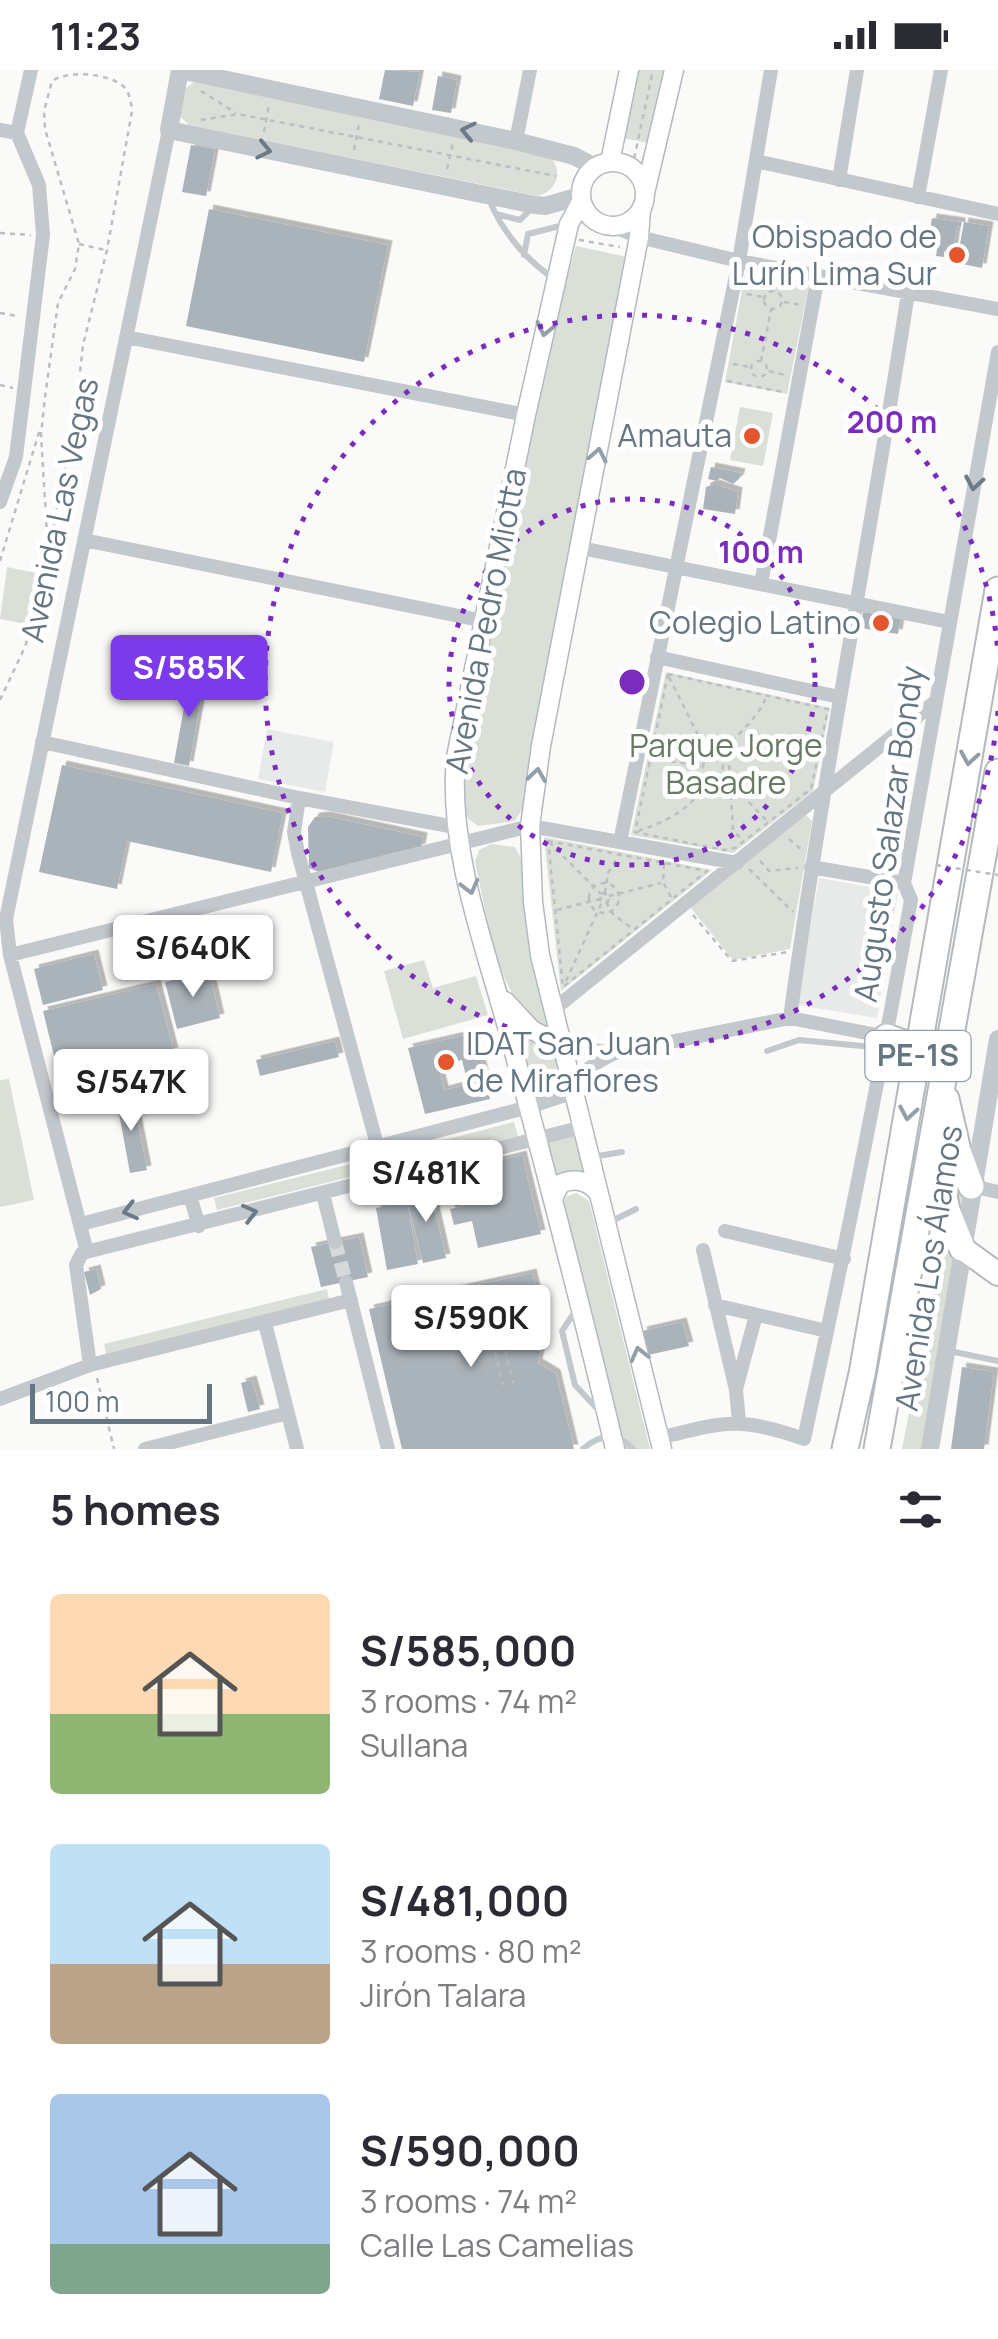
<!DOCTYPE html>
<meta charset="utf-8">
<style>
body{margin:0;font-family:Manrope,sans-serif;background:#f7f7f7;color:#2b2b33;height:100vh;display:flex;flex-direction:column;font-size:38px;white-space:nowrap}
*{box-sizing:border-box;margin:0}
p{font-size:32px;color:#7c7c81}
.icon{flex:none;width:55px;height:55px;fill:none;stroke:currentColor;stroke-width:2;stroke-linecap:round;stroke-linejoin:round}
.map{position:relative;height:1379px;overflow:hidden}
.side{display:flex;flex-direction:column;background:#fff;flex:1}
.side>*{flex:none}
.scale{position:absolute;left:30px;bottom:25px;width:182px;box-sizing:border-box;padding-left:10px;border:5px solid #657683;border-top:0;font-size:28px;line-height:35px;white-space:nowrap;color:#657683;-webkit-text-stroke:8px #fff;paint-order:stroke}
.price{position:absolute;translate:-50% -85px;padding:0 22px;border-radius:10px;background:#fff;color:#222;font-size:32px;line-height:65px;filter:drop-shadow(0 2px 5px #0008)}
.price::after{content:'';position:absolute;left:50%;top:60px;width:30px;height:22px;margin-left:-15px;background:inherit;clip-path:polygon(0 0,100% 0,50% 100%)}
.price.on{background:#7c3aed;color:#fff}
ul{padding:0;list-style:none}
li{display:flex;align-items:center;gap:30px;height:250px;padding:0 50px}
li span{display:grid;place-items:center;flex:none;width:280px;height:200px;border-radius:10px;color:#555}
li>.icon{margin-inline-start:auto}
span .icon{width:120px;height:120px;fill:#fffc;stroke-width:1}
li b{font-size:42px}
h2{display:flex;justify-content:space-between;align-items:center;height:120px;padding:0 50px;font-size:42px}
.status{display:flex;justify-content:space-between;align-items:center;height:70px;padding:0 50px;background:#fff;direction:ltr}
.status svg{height:28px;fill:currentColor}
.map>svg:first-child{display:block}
.built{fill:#e8e9e9}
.green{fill:#dadfd7}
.building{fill:#aab3b9;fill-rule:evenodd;filter:url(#shadow)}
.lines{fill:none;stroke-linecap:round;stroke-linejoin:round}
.minor-tunnel{stroke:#d5d9db;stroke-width:14;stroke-dasharray:14 7;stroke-linecap:butt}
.secondary-casing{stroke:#b3babf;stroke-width:21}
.trunk-casing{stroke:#b4b9bd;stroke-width:26}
.motorway-casing{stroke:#b4b9bd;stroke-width:29}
.path{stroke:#bbbfc2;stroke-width:2.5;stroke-dasharray:5 5;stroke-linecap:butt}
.service{stroke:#c3c8cc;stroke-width:6}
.minor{stroke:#c3c8cc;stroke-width:14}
.tertiary{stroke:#c3c8cc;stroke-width:18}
.secondary{stroke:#fff;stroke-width:18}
.trunk{stroke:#fff;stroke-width:22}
.motorway{stroke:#fff;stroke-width:25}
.path-bridge{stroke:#bbbfc2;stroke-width:2.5;stroke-dasharray:5 5;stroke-linecap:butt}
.oneway{stroke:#6a7a87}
.oneway2{stroke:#939fa8}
.ring{fill:none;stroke:#7b2cbf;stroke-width:5;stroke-dasharray:5 10}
.poi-dot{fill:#e4572e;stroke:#fff;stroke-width:4}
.labels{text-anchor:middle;stroke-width:10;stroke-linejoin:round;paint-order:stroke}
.shield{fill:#fff;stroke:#939fa8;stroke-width:2.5}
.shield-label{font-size:30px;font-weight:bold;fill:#657683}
.poi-label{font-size:32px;fill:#657683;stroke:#fff;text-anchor:end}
.street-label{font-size:32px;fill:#657683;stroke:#fff}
.park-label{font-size:32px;fill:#687a64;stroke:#fff}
.centre{fill:#7b2cbf;stroke:#fff;stroke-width:5}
.ring-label{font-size:30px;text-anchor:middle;font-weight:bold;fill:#7b2cbf;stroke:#fff;stroke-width:10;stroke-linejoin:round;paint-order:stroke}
</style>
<div class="status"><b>11:23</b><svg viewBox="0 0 49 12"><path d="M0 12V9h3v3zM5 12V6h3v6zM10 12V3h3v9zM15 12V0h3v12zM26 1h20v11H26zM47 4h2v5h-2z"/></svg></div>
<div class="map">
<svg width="998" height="1379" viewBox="0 0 998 1379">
<defs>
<filter id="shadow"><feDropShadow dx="4.5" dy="-4.5" stdDeviation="0" flood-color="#0004"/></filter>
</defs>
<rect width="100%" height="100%" fill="#fafaf8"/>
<path class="built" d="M267,659L334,672L325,722L258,709Z
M819,808L898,822L877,948L797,935Z"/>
<path class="green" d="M637,0H668L653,74L623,68Z
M194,12L550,86C563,102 558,120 538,126L189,55L179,45L182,21Z
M576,176L632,188L526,733L515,751L478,756L466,747L462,739L470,657L538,316Z
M746,199L806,210L809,215L787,324L725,312Z
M740,337L773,343L763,396L730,390Z
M7,497L36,503L26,554L0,549Z
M666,602L830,638L813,721L733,783L631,765Z
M805,744L812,751L790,879L733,890L690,837Z
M544,767L712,800L561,921Z
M491,774L515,777L521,788L532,870L550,958C498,945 486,837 475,792L479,780Z
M424,890L433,918L476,906L488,945L403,969L384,901Z
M515,956L557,981L563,1012L555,1022L539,1025L531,1018Z
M9,1009L34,1130L0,1137V1010Z
M514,1052L518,1066L397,1097L394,1083Z
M578,1063L589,1110L557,1114L545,1071Z
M359,1092L362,1104L217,1140L214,1128Z
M953,1116L965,1119L924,1379H902Z
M576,1123L589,1131L650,1379H623L562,1137L566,1127Z
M327,1219L330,1233L107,1287L104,1274Z"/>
<path class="building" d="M385,0L420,2L413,36L379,29Z
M438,6L457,10L451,43L432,40Z
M191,75L215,79L206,126L182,122Z
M209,139L388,175L364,292L186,256Z
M932,148L961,152V157L957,156L953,182L944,181V187L936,186L937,180L927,178Z
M964,152L989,156L982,198L957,193L955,183L958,184Z
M711,397L741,403L739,409L733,414L720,408L717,411L708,409Z
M715,414L738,422L735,444L703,439L706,417Z
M863,542L901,548L898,564L861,558Z
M190,604L205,606L189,696L174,693Z
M62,695L283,743L271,802L127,771L117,819L39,802Z
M326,746L423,767L421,778L324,804L309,798L308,757L315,747Z
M94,884L103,920L43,935L34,899Z
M209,901L220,948L177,959L165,912Z
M156,914L174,982L60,1010L43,941Z
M474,963L490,1029L425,1044L408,978ZM462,990L468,1014L444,1020L438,995Z
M335,971L339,987L260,1006L256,990Z
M132,1024L147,1100L130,1103L116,1027Z
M522,1085L541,1164L478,1178L472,1151L454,1155L450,1139L464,1136L462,1126L482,1122L477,1096Z
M430,1118L446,1188L423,1193L406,1124Z
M407,1132L418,1194L387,1200L376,1138Z
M359,1167L368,1207L321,1217L311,1177Z
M96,1199L101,1219L90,1225L84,1202Z
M532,1203L544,1252L530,1264L541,1279L538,1293L556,1304L574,1379H402L369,1239Z
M682,1252L689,1276L648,1285L642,1261Z
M962,1297L994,1302L984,1379H951Z
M252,1310L260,1339L248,1342L241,1313Z"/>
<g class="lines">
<path class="minor-tunnel" d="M335,1172L346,1212"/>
<g class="secondary-casing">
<path id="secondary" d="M581 124a32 32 0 1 1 64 0a32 32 0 1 1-64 0Z
M610,92L629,0
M645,123L674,0
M581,132L569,154L526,345L456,687C447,783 488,883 512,975C548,1109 583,1244 615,1379
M641,139L639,167L541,676L530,756L533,832L540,885L662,1379
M505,931L532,960L562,975
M553,1129L560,1114C575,1107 590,1111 599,1124"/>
</g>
<g class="trunk-casing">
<path id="trunk" d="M962,1178L998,1204"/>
</g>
<g class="motorway-casing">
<path id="motorway" d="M887,967L903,973L916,993
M946,1029L958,1081L971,1116
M936,1088L947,1140L962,1178
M845,1379L862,1304L998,520
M877,1379L998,702"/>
</g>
<path class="path" d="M201,21L236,43
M201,50L238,44L556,106
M264,62L269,35
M354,80L359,54
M632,98L653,0
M447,99L453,73
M0,163L31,165
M579,170L620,177
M79,174L105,180
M764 230a9 9 0 1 1 18 0a9 9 0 1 1-18 0Z
M747,224L763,227
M784,232L801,235
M0,243L18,246
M761,291L771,240
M751 299a8 8 0 1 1 16 0a8 8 0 1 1-16 0Z
M733,294L750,297
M769,301L785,305
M727,311L783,322
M0,315L13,318
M0,491L40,359
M668,604L828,639L811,719L735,778L724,780L635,762Z
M669,607L709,687
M0,630L25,577L41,520L75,347L83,275L107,180L132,41C131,32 130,24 124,17C110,3 67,0 52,11L44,41L45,59L79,174L75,199L58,233L45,327L41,365L48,480
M728,675L733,760L742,770
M703 696a10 10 0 1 1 20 0a10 10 0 1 1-20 0Z
M651,688L701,696
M720,688C733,666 758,650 766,627
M721,703L767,751
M638,761C668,751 697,737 709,705
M789,769L802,780
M548,771L707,801L563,917Z
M549,772L601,824
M760,791L769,801L798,798
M664,794L663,812L672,829
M749,799L793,842
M589 828a15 15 0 1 1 30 0a15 15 0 1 1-30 0Z
M602,823L608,825V832L600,830Z
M605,823L608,803L620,783
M609,826L661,813
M606,832L613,844L633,859
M557,840L600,829
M693,845L732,891L788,882
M566,911L602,832
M524,1247L517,1219L528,1216L535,1244
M501,1261L513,1313
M490,1263L503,1315
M97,1308L114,1379"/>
<path class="service" d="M488,127C502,162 524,188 554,209
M496,144L520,150L532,138
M524,185L528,164L568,154
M767,981L799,970L883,978
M592,1087L622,1082
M608,1153L636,1139
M576,1240L562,1261L575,1315L603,1345
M950,1281L998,1291
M583,1379C599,1364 618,1362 633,1379"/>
<path class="minor" d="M0,60L17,63
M17,63L31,0
M516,71L530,0
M756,91L998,144
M839,110L857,0
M918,127L941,0
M612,156L639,167L739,191L998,239
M126,267L526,345
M0,432L16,387L43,165L39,115L17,63
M84,470L484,551
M581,478L949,552
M761,514L818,206
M657,587L839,627
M42,672L299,728L455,757
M299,728L294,762L298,783L386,1108
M620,772L739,191L771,0
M811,797L904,813
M10,885L530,756L737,793
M553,940L935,632
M790,948C823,705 871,465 908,223
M562,975L614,983
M971,1116L998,1122
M323,1124L335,1172
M190,1126L199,1156
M81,1154L529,1037L574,1022C580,1001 596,992 615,983L790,948L887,967
M725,1161L844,1189
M703,1180L736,1320L739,1351
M87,1182L10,885L6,849L169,60
M346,1212L388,1379
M715,1235L827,1261
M265,1253L297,1379
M90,1295L76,1195L82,1183L583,1057
M736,1319L756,1245
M0,1329L90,1295L351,1230
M659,1368C723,1352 740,1346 804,1369C843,1190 879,1010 911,830L904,813L998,282
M145,1379L288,1343"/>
<path class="tertiary" d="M180,0L169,60L535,135L545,136L580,126
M180,0L516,71L574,86L595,97
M930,1379L998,969"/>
<use href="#secondary" class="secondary"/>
<use href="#trunk" class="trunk"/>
<use href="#motorway" class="motorway"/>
<path class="path-bridge" d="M936,795L998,805"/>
</g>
<defs><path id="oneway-chevron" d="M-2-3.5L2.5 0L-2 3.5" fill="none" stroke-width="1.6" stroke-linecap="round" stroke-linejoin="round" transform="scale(2.5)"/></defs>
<g class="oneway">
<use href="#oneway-chevron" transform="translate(468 61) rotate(-168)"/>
<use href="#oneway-chevron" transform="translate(264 80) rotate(12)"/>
<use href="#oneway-chevron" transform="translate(974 413) rotate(100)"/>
<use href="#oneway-chevron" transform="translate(130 1141) rotate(166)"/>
<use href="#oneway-chevron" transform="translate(250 1143) rotate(-14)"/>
</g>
<g class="oneway2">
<use href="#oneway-chevron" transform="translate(545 259) rotate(103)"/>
<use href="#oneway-chevron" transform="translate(598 385) rotate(-79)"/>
<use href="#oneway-chevron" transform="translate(969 688) rotate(100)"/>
<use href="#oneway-chevron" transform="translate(537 705) rotate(-82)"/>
<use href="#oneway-chevron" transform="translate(470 817) rotate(75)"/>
<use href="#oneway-chevron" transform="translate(908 1043) rotate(100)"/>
<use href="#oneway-chevron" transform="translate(639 1284) rotate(-104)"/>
</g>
<g class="ring">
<circle cx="632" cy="612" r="183"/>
<path d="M998 641A367 367 0 1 1 998 583"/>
</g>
<g class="poi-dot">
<circle cx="957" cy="185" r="10"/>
<circle cx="752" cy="366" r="10"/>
<circle cx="881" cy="553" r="10"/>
<circle cx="446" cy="992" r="10"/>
</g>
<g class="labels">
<rect class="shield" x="865.5" y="961" width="105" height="50" rx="8"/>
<g class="shield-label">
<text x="918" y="996">PE-1S</text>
</g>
<g class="poi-label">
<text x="937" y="178">Obispado de<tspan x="937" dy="37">Lurín Lima Sur</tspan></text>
<text x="732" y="377">Amauta</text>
<text x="861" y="564">Colegio Latino</text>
<text x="466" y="985" text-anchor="start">IDAT San Juan<tspan x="466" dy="37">de Miraflores</tspan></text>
</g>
<g class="street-label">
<text transform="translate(60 440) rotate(-78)" y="11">Avenida Las Vegas</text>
<text transform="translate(486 551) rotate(-79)" y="11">Avenida Pedro Miotta</text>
<text transform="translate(889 764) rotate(-82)" y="11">Augusto Salazar Bondy</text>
<text transform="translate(929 1198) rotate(-81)" y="11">Avenida Los Álamos</text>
</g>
<g class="park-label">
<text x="726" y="687">Parque Jorge<tspan x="726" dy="37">Basadre</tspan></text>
</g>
</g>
<circle cx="632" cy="612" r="15" class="centre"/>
<g class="ring-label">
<text x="892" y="363">200 m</text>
<text x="761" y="493">100 m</text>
</g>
</svg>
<div class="scale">100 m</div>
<b class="price on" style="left:189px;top:650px">S/585K</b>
<b class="price" style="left:193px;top:930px">S/640K</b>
<b class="price" style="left:131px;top:1064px">S/547K</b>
<b class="price" style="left:426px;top:1155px">S/481K</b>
<b class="price" style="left:471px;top:1300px">S/590K</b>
</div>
<section class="side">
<h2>5 homes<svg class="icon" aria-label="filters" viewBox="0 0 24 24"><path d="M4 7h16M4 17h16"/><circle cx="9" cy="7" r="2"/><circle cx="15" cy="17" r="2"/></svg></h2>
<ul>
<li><span style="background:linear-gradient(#ffd9b3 60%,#8fb573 0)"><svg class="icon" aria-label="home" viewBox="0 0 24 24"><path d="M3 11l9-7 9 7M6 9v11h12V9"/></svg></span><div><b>S/585,000</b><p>3 rooms · 74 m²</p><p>Sullana</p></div></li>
<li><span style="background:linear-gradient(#bfe0f5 60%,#b9a48a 0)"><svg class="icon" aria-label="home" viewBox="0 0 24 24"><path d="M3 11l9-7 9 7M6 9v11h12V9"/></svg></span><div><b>S/481,000</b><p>3 rooms · 80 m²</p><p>Jirón Talara</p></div></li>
<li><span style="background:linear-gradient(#a9c7e8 75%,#7fa58c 0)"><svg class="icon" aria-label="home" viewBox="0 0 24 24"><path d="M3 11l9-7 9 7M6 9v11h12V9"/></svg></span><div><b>S/590,000</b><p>3 rooms · 74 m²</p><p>Calle Las Camelias</p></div></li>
</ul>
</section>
